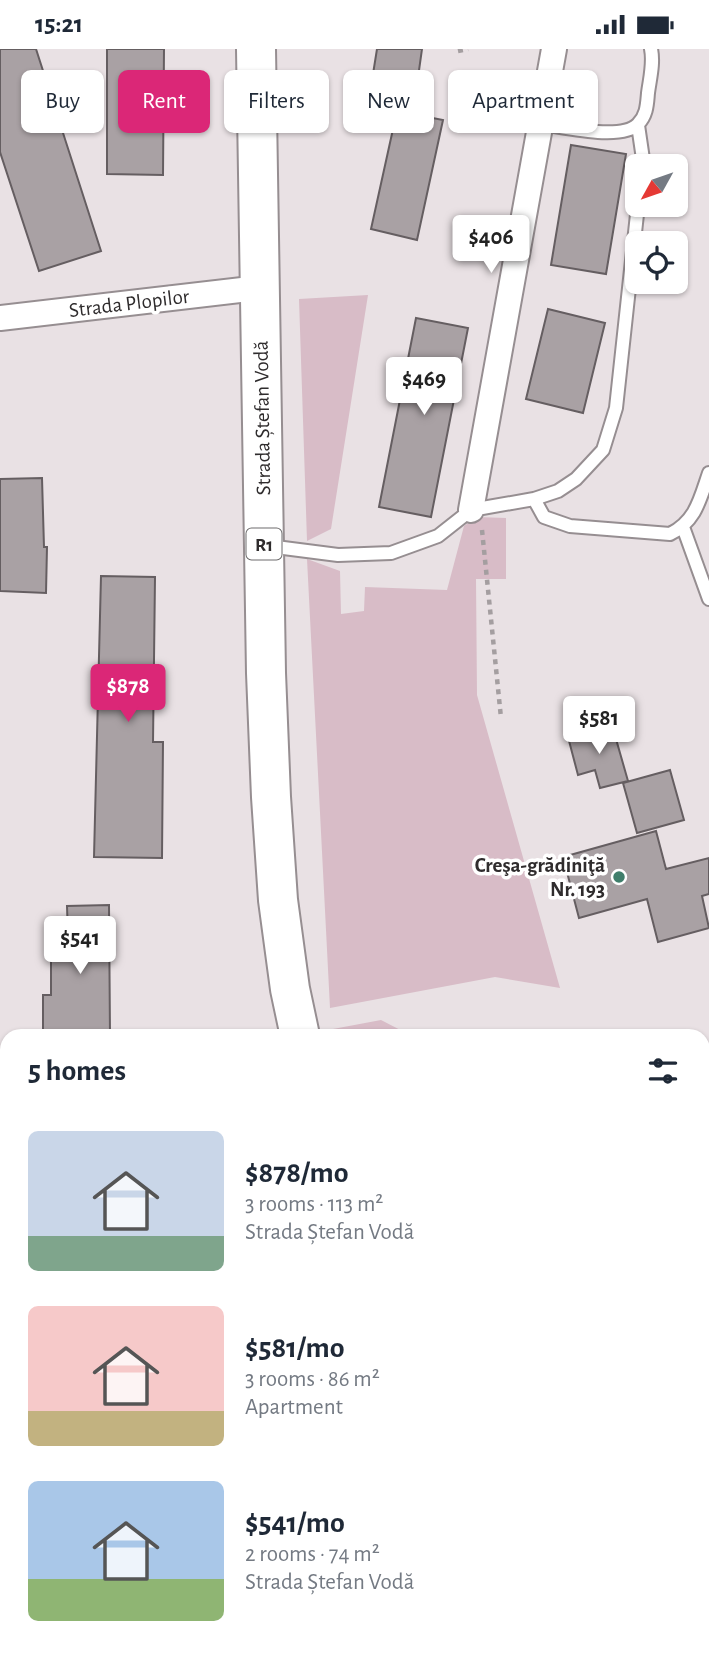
<!DOCTYPE html>
<meta charset="utf-8">
<style>
body{margin:0;font-family:"Alegreya Sans",sans-serif;background:#f6f6f7;color:#1f2937;height:100vh;display:flex;flex-direction:column;font-size:26px;white-space:nowrap}
*{box-sizing:border-box;margin:0}
p{font-size:23px;color:#747a83}
.icon{flex:none;width:38px;height:38px;fill:none;stroke:currentColor;stroke-width:2;stroke-linecap:round;stroke-linejoin:round}
.map{position:relative;flex:1;overflow:hidden}
.panel{position:absolute;left:0px;top:980px;width:710px;height:625px;display:flex;flex-direction:column;background:#fff;border-radius:21px 21px 0 0;box-shadow:0 2px 5px #0004}
.panel>*{flex:none}
.banner{position:absolute;left:21px;top:21px;width:668px;height:63px;display:flex;gap:14px}
.needle{width:46px;rotate:230deg}
.controls{position:absolute;left:625px;top:105px;display:grid;gap:14px}
.controls a{display:grid;place-items:center;width:63px;height:63px;border-radius:10px;background:#fff;box-shadow:0 2px 5px #0004;font-size:35px}
.price{position:absolute;translate:-50% -60px;padding:0 16px;border-radius:7px;background:#fff;color:#222;font-size:23px;line-height:46px;filter:drop-shadow(0 2px 4px #0008)}
.price::after{content:'';position:absolute;left:50%;top:42px;width:21px;height:16px;margin-left:-10px;background:inherit;clip-path:polygon(0 0,100% 0,50% 100%)}
.price.current{background:#db2777;color:#fff}
ul{padding:0;list-style:none}
li{display:flex;align-items:center;gap:21px;height:175px;padding:0 28px}
li span{display:grid;place-items:center;flex:none;width:196px;height:140px;border-radius:10px;color:#555}
li>.icon{margin-inline-start:auto}
span .icon{width:84px;height:84px;fill:#fffc;stroke-width:1}
li b{font-size:30px}
h2{display:flex;justify-content:space-between;align-items:center;height:84px;padding:0 28px;font-size:30px}
.chip{padding:0 24px;border-radius:10px;background:#fff;box-shadow:0 2px 5px #0004;font-size:24px;line-height:63px}
.chip.current{background:#db2777;color:#fff}
.status{display:flex;justify-content:space-between;align-items:center;height:49px;padding:0 35px;background:#fff;direction:ltr}
.status svg{height:19px;fill:currentColor}
.map>svg:first-child{display:block}
.green{fill:#d8bcc7}
.forest{fill:#bc95a5}
.lines{fill:none;stroke-linecap:round;stroke-linejoin:round}
.canal{stroke:#bf98a8;stroke-width:26}
.building{fill:#a9a1a4;stroke:#655e61;stroke-width:2}
.lane-casing{stroke:#968e91;stroke-width:16}
.street-casing{stroke:#968e91;stroke-width:28}
.highway-casing{stroke:#968e91;stroke-width:42}
.path{stroke:#a49ea0;stroke-width:4.5;stroke-dasharray:5 5;stroke-linecap:butt}
.lane{stroke:#fff;stroke-width:12}
.street{stroke:#fff;stroke-width:24}
.highway{stroke:#fff;stroke-width:38}
.poi-dot{fill:#3f7e6b;stroke:#fff;stroke-width:2.5}
.labels{text-anchor:middle;stroke-width:7;stroke-linejoin:round;paint-order:stroke}
.shield{fill:#fff;stroke:#6d6b6c;stroke-width:2}
.shield-label{font-size:19px;font-weight:bold;fill:#2f2c2d}
.street-label{font-size:21px;fill:#2f2c2d;stroke:#fff}
.poi-label{font-size:21px;font-weight:bold;fill:#2f2c2d;stroke:#fff;text-anchor:end}
</style>
<div class="status"><b>15:21</b><svg viewBox="0 0 49 12"><path d="M0 12V9h3v3zM5 12V6h3v6zM10 12V3h3v9zM15 12V0h3v12zM26 1h20v11H26zM47 4h2v5h-2z"/></svg></div>
<div class="map">
<svg width="709" height="1604" viewBox="0 0 709 1604">
<rect width="100%" height="100%" fill="#e9e1e4"/>
<path class="green" d="M368,246L331,480L307,492L299,250Z
M477,468L506,469V530H476L477,646L560,939L495,928L330,959L307,510L340,522L341,565L364,562L365,538L447,541L464,477Z
M381,971L412,987H335L333,980Z
M0,1193L7,1208V1539L0,1529Z
M49,1598H289L292,1604H53Z"/>
<path class="forest" d="M0,1529L7,1539V1598H49L53,1604H0Z
M704,1535L709,1542V1604H659L656,1598H704Z"/>
<g class="lines">
<path class="canal" d="M0,1410L7,1421
M119,1598L123,1604"/>
</g>
<path class="building" d="M0,0H36L101,202L39,222L0,103Z
M107,0H164L163,126L107,125Z
M377,0H422L414,57L369,50Z
M397,62L443,71L417,191L371,180Z
M571,96L626,105L606,225L551,216Z
M548,260L605,274L583,364L526,350Z
M416,269L468,279L431,468L379,458Z
M42,429L44,498H47L46,544L0,542V430Z
M101,527L155,528L153,693H163L162,809L94,808Z
M612,676L628,732L600,739L595,721L578,726L568,688Z
M670,721L684,771L637,784L623,734Z
M656,782L666,820L709,809V845L702,847L709,879L658,893L647,850L579,869L563,808Z
M109,856L110,987H43V946H51V889H68L67,857Z"/>
<g class="lines">
<g class="lane-casing">
<path id="lane" d="M541,75C564,78 622,92 638,75C647,66 647,55 648,44C650,29 654,14 651,0
M638,76L644,117
M534,450L544,468L570,477L670,485C696,472 700,450 709,424
M683,478L709,550
M268,497L338,506L391,504L438,487L471,461L534,450L558,442L576,430L603,401L616,359L638,156
M704,1169L709,1168"/>
</g>
<g class="street-casing">
<path id="street" d="M0,269L258,239
M471,461L554,0
M0,1044H7
M704,1520L709,1527"/>
</g>
<g class="highway-casing">
<path id="highway" d="M256,0L266,624L271,748L278,851L290,940L300,987
M604,1598L607,1604"/>
</g>
<path class="path" d="M458,2L468,0
M482,481L501,669"/>
<use href="#lane" class="lane"/>
<use href="#street" class="street"/>
<use href="#highway" class="highway"/>
</g>
<circle class="poi-dot" cx="619" cy="828" r="7"/>
<g class="labels">
<rect class="shield" x="246.5" y="479.5" width="35" height="31" rx="5"/>
<g class="shield-label">
<text x="264" y="502">R1</text>
</g>
<g class="street-label">
<text transform="translate(129 254) rotate(-7)" y="7">Strada Plopilor</text>
<text transform="translate(262 369) rotate(-91)" y="7">Strada Ștefan Vodă</text>
</g>
<g class="poi-label">
<text x="605" y="823">Creşa-grădiniţă<tspan x="605" dy="24">Nr. 193</tspan></text>
</g>
</g>
</svg>
<div class="controls">
<a><svg class="needle" viewBox="-14 -14 28 28"><path d="M0-13l5 13h-10z" fill="#e53935"/><path d="M0 13l5-13h-10z" fill="#747a83"/></svg></a>
<a><svg class="icon" aria-label="locate" viewBox="0 0 24 24"><circle cx="12" cy="12" r="6"/><path d="M12 2v4M12 18v4M2 12h4M18 12h4"/></svg></a>
</div>
<b class="price" style="left:491px;top:226px">$406</b>
<b class="price" style="left:424px;top:368px">$469</b>
<b class="price current" style="left:128px;top:675px">$878</b>
<b class="price" style="left:599px;top:707px">$581</b>
<b class="price" style="left:80px;top:927px">$541</b>
<div class="banner">
<a class="chip">Buy</a>
<a class="chip current">Rent</a>
<a class="chip">Filters</a>
<a class="chip">New</a>
<a class="chip">Apartment</a>
</div>
<section class="panel">
<h2>5 homes<svg class="icon" aria-label="filters" viewBox="0 0 24 24"><path d="M4 7h16M4 17h16"/><circle cx="9" cy="7" r="2"/><circle cx="15" cy="17" r="2"/></svg></h2>
<ul>
<li><span style="background:linear-gradient(#c9d6e8 75%,#7fa58c 0)"><svg class="icon" aria-label="home" viewBox="0 0 24 24"><path d="M3 11l9-7 9 7M6 9v11h12V9"/></svg></span><div><b>$878/mo</b><p>3 rooms · 113 m²</p><p>Strada Ștefan Vodă</p></div></li>
<li><span style="background:linear-gradient(#f6c9c9 75%,#c2b280 0)"><svg class="icon" aria-label="home" viewBox="0 0 24 24"><path d="M3 11l9-7 9 7M6 9v11h12V9"/></svg></span><div><b>$581/mo</b><p>3 rooms · 86 m²</p><p>Apartment</p></div></li>
<li><span style="background:linear-gradient(#a9c7e8 70%,#8fb573 0)"><svg class="icon" aria-label="home" viewBox="0 0 24 24"><path d="M3 11l9-7 9 7M6 9v11h12V9"/></svg></span><div><b>$541/mo</b><p>2 rooms · 74 m²</p><p>Strada Ștefan Vodă</p></div></li>
</ul>
</section>
</div>
